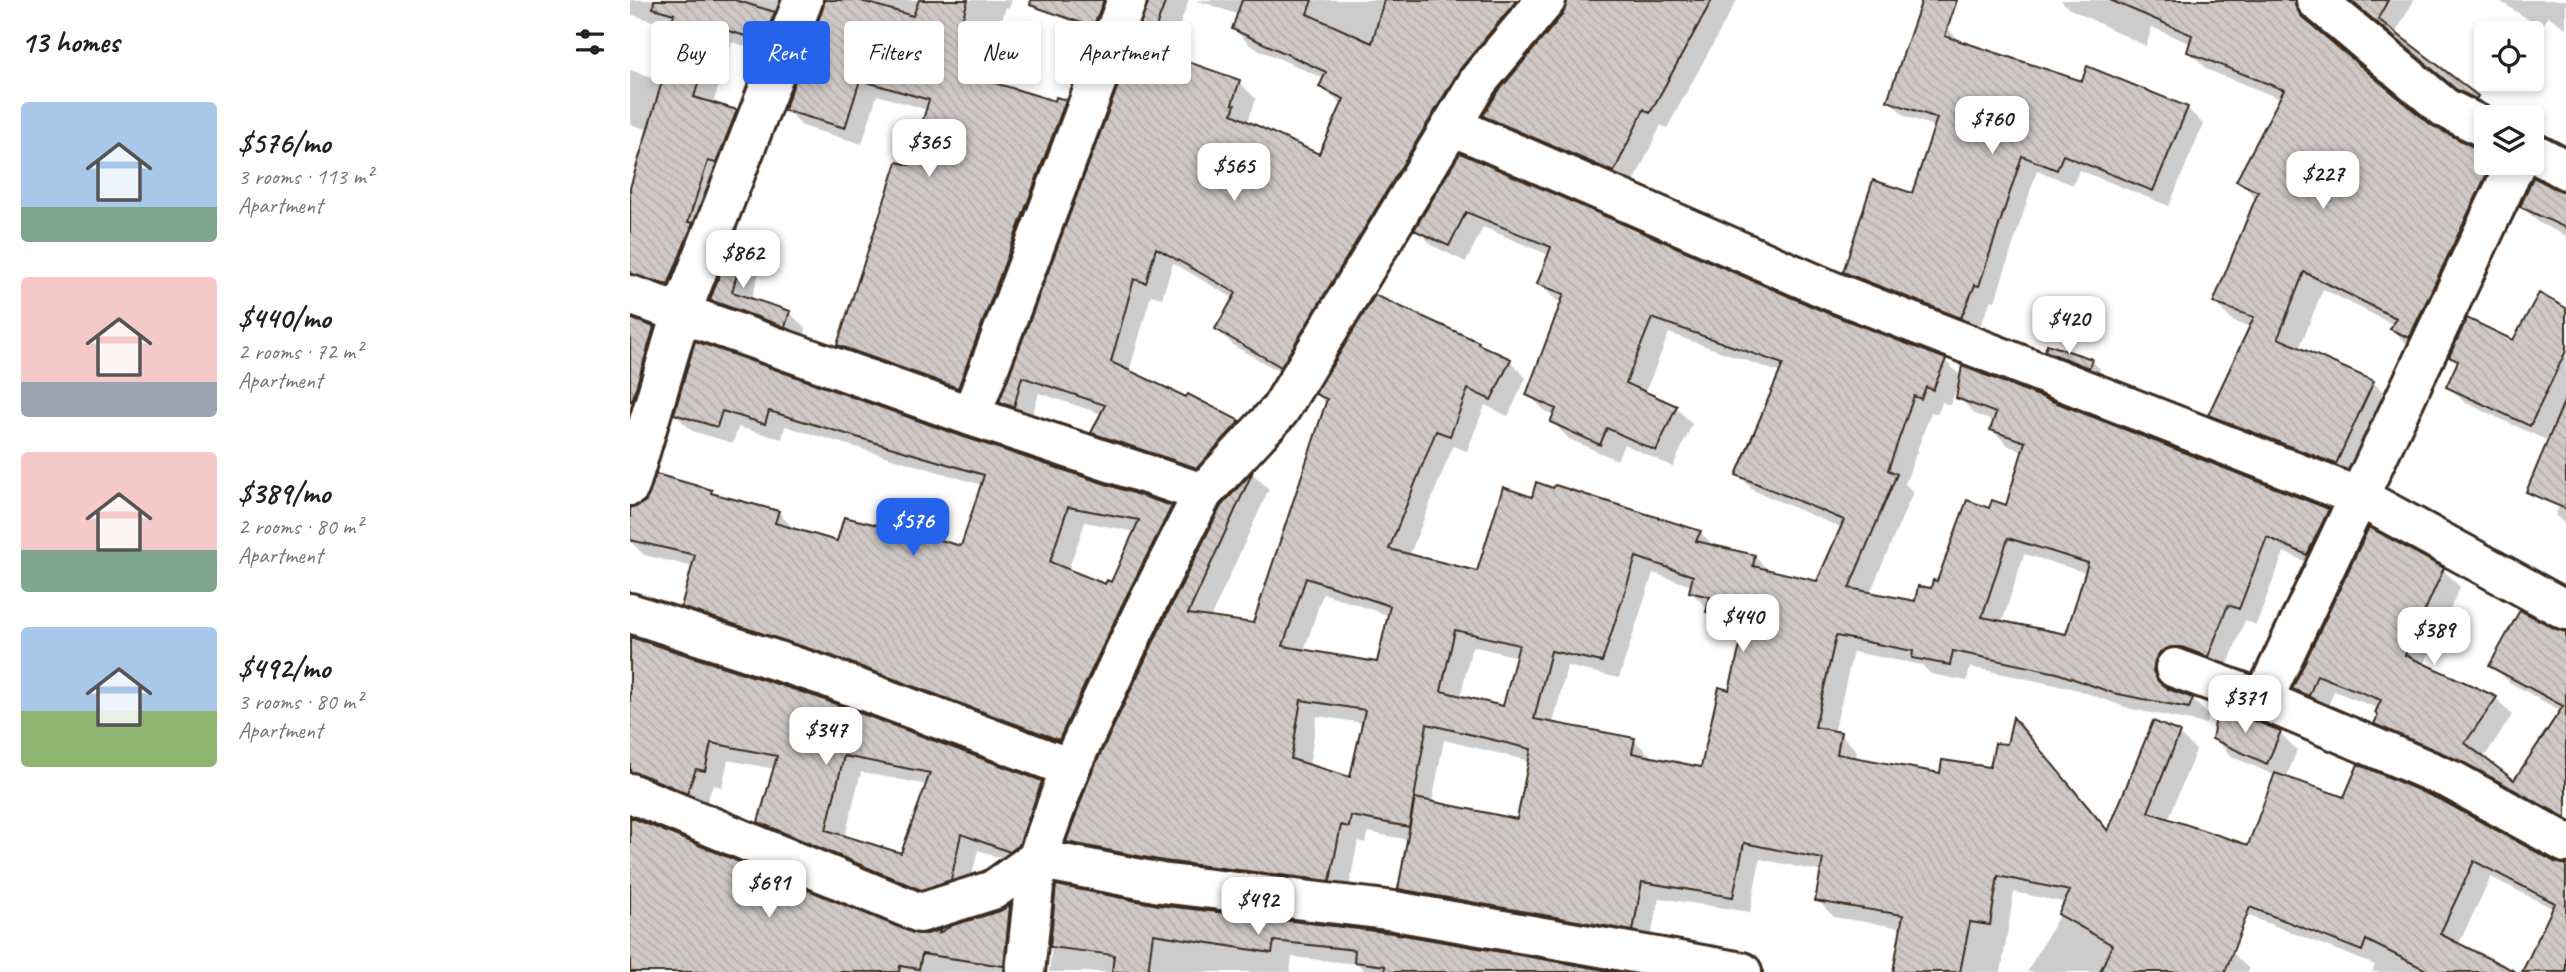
<!DOCTYPE html>
<meta charset="utf-8">
<style>
body{margin:0;font-family:Caveat,sans-serif;background:#f2f2f2;color:#222;height:100vh;display:flex;flex-direction:column;font-size:26px;white-space:nowrap}
*{box-sizing:border-box;margin:0}
p{font-size:23px;color:#767676}
.icon{flex:none;width:38px;height:38px;fill:none;stroke:currentColor;stroke-width:2;stroke-linecap:round;stroke-linejoin:round}
.map{position:relative;flex:1;overflow:hidden}
.side{display:flex;flex-direction:column;background:#fff;width:630px}
.side>*{flex:none}
.guide{position:absolute;left:21px;top:21px;width:665px;height:63px;display:flex;gap:14px}
.tools{position:absolute;left:1844px;top:21px;display:grid;gap:14px}
.tools a{display:grid;place-items:center;width:70px;height:70px;border-radius:7px;background:#fff;box-shadow:0 4px 10px #0003;font-size:35px}
.price{position:absolute;translate:-50% -60px;padding:0 16px;border-radius:14px;background:#fff;color:#222;font-size:23px;line-height:46px;filter:drop-shadow(0 2px 4px #0008)}
.price::after{content:'';position:absolute;left:50%;top:42px;width:21px;height:16px;margin-left:-10px;background:inherit;clip-path:polygon(0 0,100% 0,50% 100%)}
.price.active{background:#2563eb;color:#fff}
ul{padding:0;list-style:none}
li{display:flex;align-items:center;gap:21px;height:175px;padding:0 21px}
li span{display:grid;place-items:center;flex:none;width:196px;height:140px;border-radius:7px;color:#555}
li>.icon{margin-inline-start:auto}
span .icon{width:84px;height:84px;fill:#fffc;stroke-width:1}
li b{font-size:30px}
h2{display:flex;justify-content:space-between;align-items:center;height:84px;padding:0 21px;font-size:30px}
.chip{padding:0 24px;border-radius:7px;background:#fff;box-shadow:0 4px 10px #0003;font-size:24px;line-height:63px}
.chip.active{background:#2563eb;color:#fff}
main{display:flex;flex:1;min-height:0}
.map>svg:first-child{display:block}
.shadow{fill:#0003;fill-rule:evenodd}
.building{fill:url(#building-back-hatch);stroke:#3b2a1e;stroke-width:2;fill-rule:evenodd}
.lines{fill:none;stroke-linecap:round;stroke-linejoin:round}
.minor-casing{stroke:#3b2a1e;stroke-width:44}
.minor{stroke:#fff;stroke-width:38}
</style>
<main>
<section class="side">
<h2>13 homes<svg class="icon" aria-label="filters" viewBox="0 0 24 24"><path d="M4 7h16M4 17h16"/><circle cx="9" cy="7" r="2"/><circle cx="15" cy="17" r="2"/></svg></h2>
<ul>
<li><span style="background:linear-gradient(#a9c7e8 75%,#7fa58c 0)"><svg class="icon" aria-label="home" viewBox="0 0 24 24"><path d="M3 11l9-7 9 7M6 9v11h12V9"/></svg></span><div><b>$576/mo</b><p>3 rooms · 113 m²</p><p>Apartment</p></div></li>
<li><span style="background:linear-gradient(#f6c9c9 75%,#9aa5b1 0)"><svg class="icon" aria-label="home" viewBox="0 0 24 24"><path d="M3 11l9-7 9 7M6 9v11h12V9"/></svg></span><div><b>$440/mo</b><p>2 rooms · 72 m²</p><p>Apartment</p></div></li>
<li><span style="background:linear-gradient(#f6c9c9 70%,#7fa58c 0)"><svg class="icon" aria-label="home" viewBox="0 0 24 24"><path d="M3 11l9-7 9 7M6 9v11h12V9"/></svg></span><div><b>$389/mo</b><p>2 rooms · 80 m²</p><p>Apartment</p></div></li>
<li><span style="background:linear-gradient(#a9c7e8 60%,#8fb573 0)"><svg class="icon" aria-label="home" viewBox="0 0 24 24"><path d="M3 11l9-7 9 7M6 9v11h12V9"/></svg></span><div><b>$492/mo</b><p>3 rooms · 80 m²</p><p>Apartment</p></div></li>
</ul>
</section>
<div class="map">
<svg width="1936" height="972" viewBox="0 0 1936 972">
<defs>
<pattern id="building-back-hatch" width="6" height="6" patternUnits="userSpaceOnUse" patternTransform="scale(1.75)"><rect width="6" height="6" fill="#cfcac7"/><path d="M-1 5l2 2M0 0l6 6M5-1l2 2" fill="none" stroke="#b3aeaa"/></pattern>
</defs>
<rect width="100%" height="100%" fill="#fff"/>
<filter id="ink" filterUnits="userSpaceOnUse"><feTurbulence type="fractalNoise" baseFrequency=".0143" numOctaves="2"/><feDisplacementMap in="SourceGraphic" scale="14" xChannelSelector="R" yChannelSelector="G"/><feConvolveMatrix kernelMatrix="1 2 1 2 8 2 1 2 1" color-interpolation-filters="sRGB"/></filter>
<g filter="url(#ink)">
<path class="shadow" d="M0,0H175L150,57L102,42L83,104L106,111L122,128L55,301L0,298V194L19,130L0,124V70L25,78L41,27L0,14Z
M196,0H382L379,8L376,7L353,81L426,103L435,102L451,118L345,404L225,361L209,345L280,167L298,110L247,95L232,144L172,126L156,109Z
M426,0H499L465,37Z
M520,0H559L538,57L609,82L626,99L618,121L620,124L690,157L713,106L691,87L695,79L621,46L604,29L609,15L566,0H919L668,382L604,346L587,329L605,299L543,263L532,298L521,295L499,372L557,399L559,397L609,423L625,439L584,484L480,449L463,433L472,414L409,393L400,423L388,419L371,402L516,49L507,41Z
M939,0H1107L1037,128L1031,125L1001,188L872,132L855,115L934,15Z
M1431,0H1663L1683,20L1684,29L1800,126L1857,163H1877L1781,348L1762,329L1764,325L1693,289L1669,349L1743,382L1762,401L1725,482L1599,433L1580,414L1621,327L1604,322L1585,303L1627,199L1608,180L1651,99L1578,70L1559,51L1561,44L1522,27L1516,46L1438,8Z
M1719,0H1784L1765,34L1847,97L1864,114L1846,106Z
M1868,0H1936V28L1918,16L1912,28Z
M1317,28L1333,44L1453,83L1557,108L1573,124L1539,206L1449,170L1443,185L1407,170L1365,301L1361,300L1347,333L1231,287L1215,272L1283,195L1306,127L1275,116L1259,100Z
M831,156L1195,314L1315,361L1332,377L1698,510L1715,527L1694,570L1654,552L1626,625L1615,620L1595,672L1541,677L1540,691L1562,699L1579,716L1576,724L1501,709L1445,689L1340,667L1337,681L1301,674L1292,665L1223,652L1204,733L1210,734L1227,751L1226,759L1311,775L1362,769L1379,746L1384,720L1479,832L1524,723L1549,734L1566,750L1538,820L1619,848L1646,776L1601,756L1584,738L1650,733L1667,750L1656,778L1715,799L1936,866V972H1894L1922,908L1861,877L1828,945L1882,972H1742L1745,965L1522,878L1602,952L1619,969L1618,972H1397L1436,903L1384,892L1371,972H1265L1273,928L1204,917L1187,900L1193,872L1130,859L1120,912L1029,898L1019,946L787,906L770,889L779,840L738,832L735,843L728,841L717,897L455,859L438,842L593,507L623,474L639,489L580,619L624,625L697,404L687,394L848,343L853,349L880,361L896,378L878,416L855,405L837,451L823,446L779,556L848,573L903,499L1070,532L1085,547L1124,556L1140,572L1189,583L1212,528L1125,491L1108,475L1151,373L1039,333L1015,393L1046,407L1062,424L1043,467L994,444L987,460L939,439L923,422L925,416L915,411L898,394L933,303L926,300L909,283L919,255L853,227L836,262L803,246L786,229ZM1328,385V397L1345,414L1365,422L1362,430L1379,446L1394,452L1377,507L1360,510L1303,590L1287,603L1240,593L1283,492L1275,484L1301,412L1308,414L1312,402L1320,405ZM1394,554L1457,573L1437,636L1372,623ZM1023,573L1062,586L1061,591L1095,628L1115,633L1101,692L1072,769L1021,759V756L1004,740L923,724L937,666L989,678ZM693,593L760,616L748,664L674,651ZM842,646L888,657L874,708L830,698ZM687,716L734,723L721,779L679,766ZM814,740L900,761L889,821L802,803Z
M1925,191L1936,192V236L1909,223L1892,206Z
M116,240L134,257L121,300L159,312L176,329L172,343L99,317L82,300Z
M1936,310V398L1916,440L1834,402L1818,386L1829,364L1821,357L1884,342Z
M0,320L23,328L40,345L0,479Z
M67,344L334,438L541,507L557,524L445,756L70,623L53,606L64,567L14,555L0,541V509L81,491L86,496L148,512L164,529L209,543L332,548L352,485L155,426L152,439L108,427L103,443L62,431L46,415ZM455,522L506,532L482,584L476,586L438,571Z
M1417,350L1461,360L1470,369L1468,375L1425,359Z
M1936,493V525L1925,515Z
M1813,570L1830,587L1794,665L1866,698L1882,715L1853,759L1884,782L1936,790V824L1763,740L1746,723L1749,709L1704,691L1696,711L1681,705L1665,688Z
M1926,631L1936,633V714L1879,682L1862,665Z
M0,639L411,782L428,800L398,868L348,850L337,897L309,906L270,890L253,873L272,855L298,785L231,772L213,844L221,852L216,868L147,839L130,822L145,769L98,760L92,787L83,785L74,809L0,798Z
M428,887L528,906L976,972H736L728,964L662,957L660,972H419Z
M380,907L396,923L391,972H229L281,935L296,936L309,932L311,933Z"/>
<path class="building" d="M24,0H105L145,12L133,41L85,27L64,97L107,110L86,163L78,161L58,222L63,223L38,285L0,274V188L38,62L29,59L44,14L23,8Z
M194,0H228L283,16L289,0H338L325,44L342,50L335,74L425,101L426,97L436,100L328,388L207,345L267,162L279,165L299,100L230,80L215,128L154,110L193,8Z
M401,0H474L463,27L400,5Z
M518,0H536L519,46L505,41Z
M612,0H682L677,14L742,43L754,0H887L830,69L651,367L585,329L606,293L526,248L516,283L504,279L481,362L556,397L558,394L610,421L567,468L461,433L475,405L392,377L384,407L369,402L504,43L610,80L602,104L605,105L602,114L689,154L714,99L689,87L696,72L602,29Z
M937,0H1082L1020,113L1014,109L984,172L853,116L867,93L933,14Z
M1292,0H1327L1315,36L1452,81L1457,66L1558,107L1523,191L1433,155L1427,170L1392,156L1349,286L1345,285L1331,318L1213,272L1243,180L1282,193L1307,118L1257,101Z
M1480,0H1665L1666,8L1672,17L1801,125L1847,149L1857,151V163H1862L1779,338L1760,329L1766,318L1674,272L1648,338L1744,381L1706,464L1578,415L1624,317L1583,303L1628,192L1606,181L1654,90L1557,52L1562,35Z
M1720,0H1758L1748,19L1848,96L1846,99L1827,90Z
M830,153L1195,312L1316,359L1303,390L1296,387L1291,399L1284,396L1258,470L1267,474L1219,588L1285,601L1288,586L1301,588L1303,580L1307,581L1337,500L1359,508L1362,500L1376,505L1395,442L1360,430L1366,413L1326,398L1332,366L1699,509L1677,555L1637,537L1609,609L1598,605L1578,657L1552,647H1541L1530,652L1525,660L1523,671L1528,681L1538,689L1563,698L1559,708L1483,693L1427,673L1323,651L1320,665L1282,658L1283,651L1206,636L1185,727L1211,732L1207,754L1310,773L1312,760L1360,767L1365,743L1377,744L1383,717L1478,831L1523,721L1550,732L1518,812L1618,845L1645,773L1714,797L1728,764L1813,801L1925,862L1936,865V972H1892L1925,903L1844,861L1810,934L1886,972H1800L1736,940L1732,951L1620,907L1595,972H1470L1482,945L1428,914L1440,891L1368,876L1360,925L1340,922L1330,972H1263L1273,915L1185,901L1193,859L1114,843L1103,897L1012,882L1003,931L768,889L785,798L887,819L901,749L797,724L779,827L721,816L719,827L711,825L700,881L534,861L436,842L460,776L532,624L591,506L623,471L558,614L623,623L697,399L685,394L745,295L849,342L848,344L881,359L861,400L838,389L820,436L806,431L759,549L847,571L873,487L902,497L906,482L923,488L925,485L1071,531L1066,541L1125,555L1123,566L1187,581L1214,520L1106,475L1153,364L1022,318L996,383L1047,406L1026,451L977,428L970,445L920,422L926,409L896,395L934,294L907,284L921,247L836,212L819,246L784,230ZM1378,538L1458,563L1436,634L1352,617ZM1006,557L1063,576L1059,592L1080,597L1076,612L1116,622L1099,690L1089,687L1071,767L1002,753L1005,738L904,719L921,651L972,662ZM676,578L760,606L747,662L653,646ZM825,630L889,645L873,706L811,691ZM671,700L735,710L720,777L661,759Z
M1903,177L1926,189L1936,192V228L1890,207Z
M105,235L117,239L102,292L160,311L155,327L80,300Z
M1909,293L1936,308V351L1900,426L1816,387L1828,361L1819,357L1837,318L1883,340Z
M0,318L24,327L2,401H0Z
M65,341L334,437L542,506L492,605L429,740L202,656L51,607L65,555L0,540V507H6L16,501L26,474L82,490L81,493L149,511L145,523L207,541L214,517L256,527L257,525L331,546L354,475L139,411L135,424L92,411L87,427L44,414ZM438,507L509,520L481,582L477,580L475,584L420,562Z
M1417,344L1462,359L1459,368L1415,351Z
M1936,397V509L1896,492Z
M1739,527L1814,568L1775,655L1867,697L1835,743L1884,780L1933,706L1859,666L1890,610L1926,629L1936,632V818L1833,762L1744,724L1748,715L1745,713L1751,700L1687,675L1679,696L1662,689Z
M0,637L187,697L412,781L389,845L380,852L331,834L321,880L291,890L128,822L147,756L81,743L75,771L66,769L57,793L8,773L0,772ZM214,756L300,773L271,853L196,830Z
M1588,707L1651,731L1637,764L1582,739Z
M0,817L283,933L297,934L310,930L309,933L323,925L370,911L380,905L374,966L292,954L289,969L270,966L269,972H0Z
M426,885L528,905L762,933L986,972H755V966L724,962L725,950L644,941L642,953L523,934L518,972H482L484,955L420,947Z"/>
<g class="lines">
<g class="minor-casing">
<path id="minor" d="M1686,0L1815,108L1857,129
M822,126L1204,292L1729,497L1936,610
M1902,152L1936,170
M0,295L341,416L573,493
M341,416L497,0
M0,486L51,313L173,0
M0,613L194,676L440,768
M1545,668L1633,700L1823,781L1936,843
M1633,700L1886,163
M0,793L290,913L363,890L407,859L531,883L765,911L1112,972
M395,972L407,859L440,768L512,614L573,493L650,410L849,80L916,0"/>
</g>
<use href="#minor" class="minor"/>
</g>
</g>
</svg>
<div class="tools">
<a><svg class="icon" aria-label="locate" viewBox="0 0 24 24"><circle cx="12" cy="12" r="6"/><path d="M12 2v4M12 18v4M2 12h4M18 12h4"/></svg></a>
<a><svg class="icon" aria-label="layers" viewBox="0 0 24 24"><path d="M12 4l9 5-9 5-9-5zM3 14l9 5 9-5"/></svg></a>
</div>
<b class="price" style="left:1362px;top:156px">$760</b>
<b class="price" style="left:299px;top:179px">$365</b>
<b class="price" style="left:604px;top:203px">$565</b>
<b class="price" style="left:1693px;top:211px">$227</b>
<b class="price" style="left:113px;top:290px">$862</b>
<b class="price" style="left:1439px;top:356px">$420</b>
<b class="price active" style="left:283px;top:558px">$576</b>
<b class="price" style="left:1113px;top:654px">$440</b>
<b class="price" style="left:1804px;top:667px">$389</b>
<b class="price" style="left:1615px;top:735px">$371</b>
<b class="price" style="left:196px;top:767px">$347</b>
<b class="price" style="left:139px;top:920px">$691</b>
<b class="price" style="left:628px;top:937px">$492</b>
<div class="guide">
<a class="chip">Buy</a>
<a class="chip active">Rent</a>
<a class="chip">Filters</a>
<a class="chip">New</a>
<a class="chip">Apartment</a>
</div>
</div>
</main>
